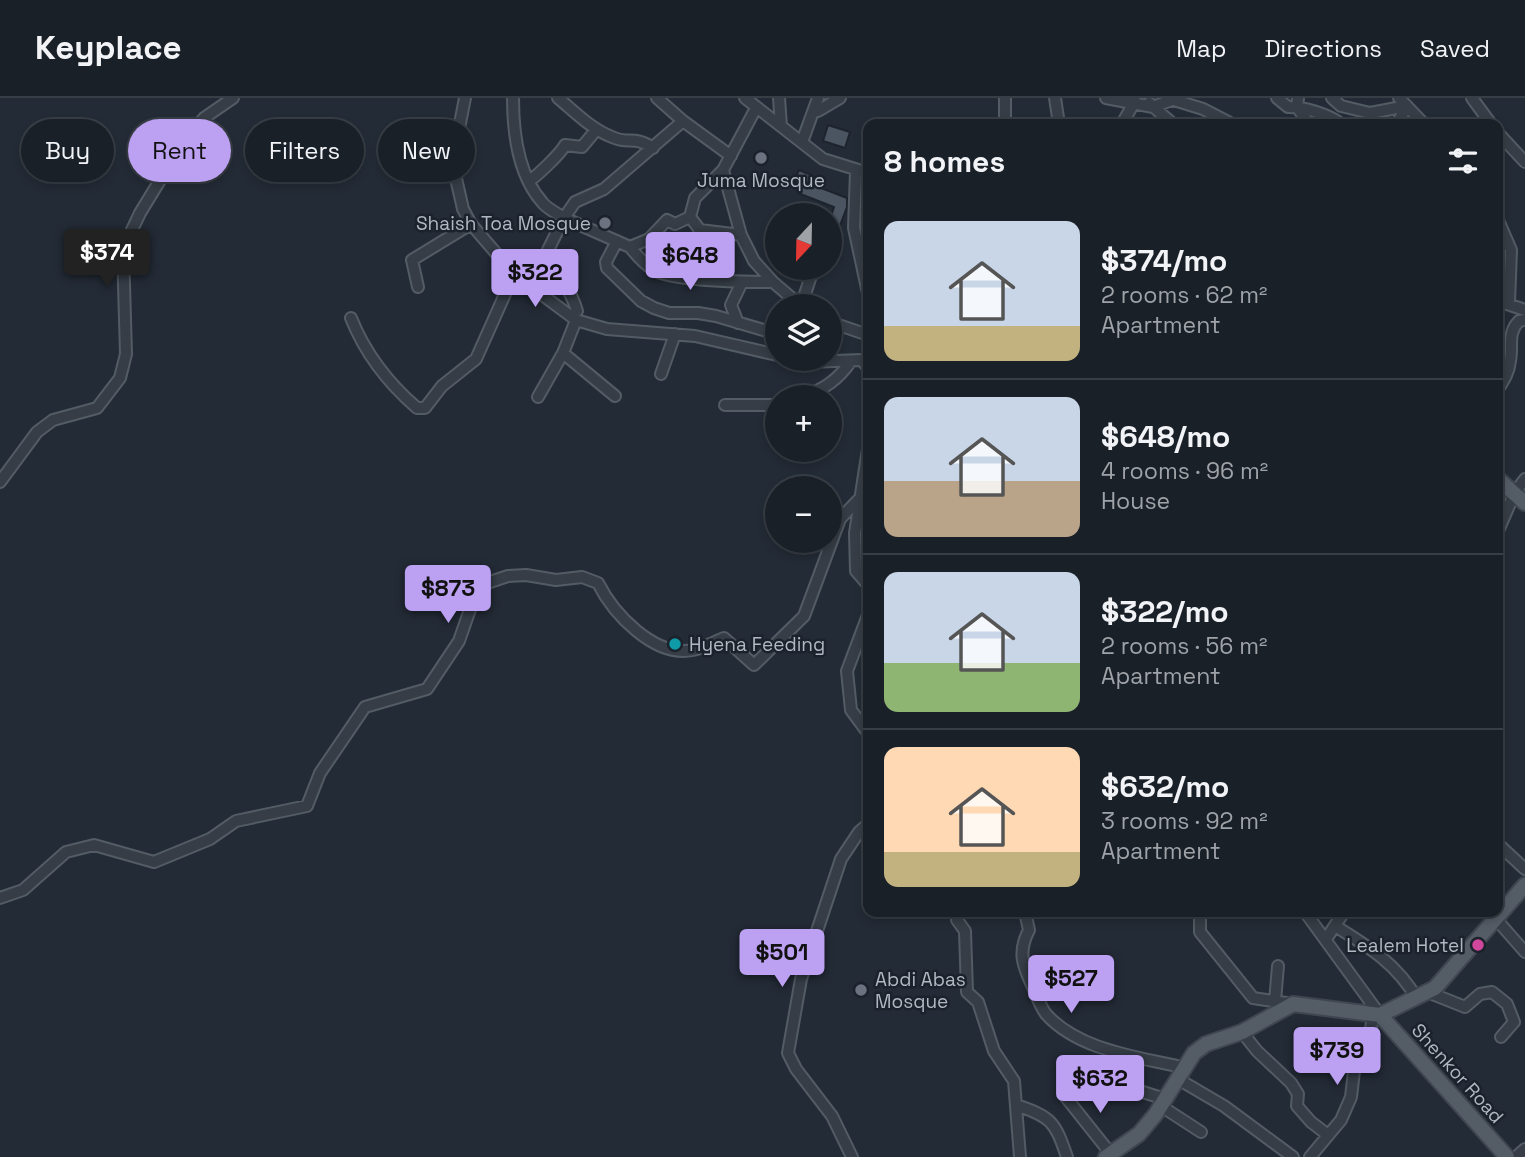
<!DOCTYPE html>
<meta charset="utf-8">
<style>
body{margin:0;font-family:"Space Grotesk",sans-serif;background:#272d34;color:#f1f3f6;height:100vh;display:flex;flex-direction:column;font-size:26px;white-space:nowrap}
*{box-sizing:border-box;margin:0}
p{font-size:23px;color:#9fa3a8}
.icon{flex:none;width:38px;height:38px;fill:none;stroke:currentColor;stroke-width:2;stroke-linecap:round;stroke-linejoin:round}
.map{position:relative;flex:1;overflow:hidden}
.panel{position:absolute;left:863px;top:21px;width:640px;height:798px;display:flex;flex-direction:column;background:#1a2028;border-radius:14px;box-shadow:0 4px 10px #0003,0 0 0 2px #383e45}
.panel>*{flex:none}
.hud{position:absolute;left:21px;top:21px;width:665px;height:63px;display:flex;gap:14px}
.needle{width:46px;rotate:202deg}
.fabs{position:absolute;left:765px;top:105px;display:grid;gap:14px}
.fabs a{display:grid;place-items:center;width:77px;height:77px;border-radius:50%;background:#1a2028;box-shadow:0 4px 10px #0003,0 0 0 2px #383e45;font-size:35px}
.price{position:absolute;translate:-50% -60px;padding:0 16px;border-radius:7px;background:#bca0f2;color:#111;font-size:23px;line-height:46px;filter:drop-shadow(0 2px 4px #0008)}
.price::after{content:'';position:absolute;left:50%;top:42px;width:21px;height:16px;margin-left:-10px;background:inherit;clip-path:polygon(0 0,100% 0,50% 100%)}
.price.active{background:#222;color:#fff}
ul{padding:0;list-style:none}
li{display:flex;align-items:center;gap:21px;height:175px;padding:0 21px}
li+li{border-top:2px solid #383e45}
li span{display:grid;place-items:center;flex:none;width:196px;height:140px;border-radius:14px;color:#555}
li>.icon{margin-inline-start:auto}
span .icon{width:84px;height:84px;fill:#fffc;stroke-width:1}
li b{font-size:30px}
h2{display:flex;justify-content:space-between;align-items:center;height:84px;padding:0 21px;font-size:30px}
.pill{padding:0 24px;border-radius:32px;background:#1a2028;box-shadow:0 4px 10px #0003,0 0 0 2px #383e45;font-size:24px;line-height:63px}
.pill.active{background:#bca0f2;color:#111}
header{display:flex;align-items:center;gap:42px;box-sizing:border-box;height:98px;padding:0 35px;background:#1a2028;border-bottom:2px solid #383e45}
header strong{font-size:33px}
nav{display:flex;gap:38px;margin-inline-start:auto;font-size:24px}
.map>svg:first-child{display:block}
.building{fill:#4b5561;stroke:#1d242d;stroke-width:2}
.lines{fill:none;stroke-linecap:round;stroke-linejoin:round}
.minor-casing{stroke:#535b64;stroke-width:14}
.major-casing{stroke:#3f4650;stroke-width:18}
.minor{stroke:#363d46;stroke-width:10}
.major{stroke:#545c66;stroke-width:14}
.worship-dot{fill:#6b7280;stroke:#1b222b;stroke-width:2.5}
.culture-dot{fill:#0f9aa8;stroke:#1b222b;stroke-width:2.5}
.hotel-dot{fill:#d1479c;stroke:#1b222b;stroke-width:2.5}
.labels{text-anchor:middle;stroke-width:5;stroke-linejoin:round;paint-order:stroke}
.poi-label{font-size:19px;fill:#b0b8c3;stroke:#1b222b;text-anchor:end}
.street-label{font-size:19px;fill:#b0b8c3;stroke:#1b222b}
</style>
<header>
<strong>Keyplace</strong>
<nav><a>Map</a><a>Directions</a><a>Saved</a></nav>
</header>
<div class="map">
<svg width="1525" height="1059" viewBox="0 0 1525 1059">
<rect width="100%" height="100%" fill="#232b36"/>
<path class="building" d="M828,27L850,34L845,50L823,43Z
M799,72L811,77L808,85L847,100V109L836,138L830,135V121L834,109L798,95L799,85L794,83Z"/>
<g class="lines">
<g class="minor-casing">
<path id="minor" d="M465,0L455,51V76L463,111L471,126L514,176L576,222L607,231L695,238L777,257
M513,0C513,35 518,77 542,104C547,111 557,115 564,120L548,152C555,175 571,190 577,213
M558,0C575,14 591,31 612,39C629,47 634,37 653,50
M657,0L683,23L604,91L575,104L564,120L630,149L649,141L667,122L675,126L690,119L695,100L723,72L756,10
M745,0L823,61L868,75
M779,0L781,28
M1005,0V21L1009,26
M1055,0L1059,26
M1106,0L1153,9L1177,0
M1277,0L1288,9C1304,9 1328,16 1341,26
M1298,0L1297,9L1309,26
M1332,0L1341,8L1370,15L1369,26
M1399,0L1424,26
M1472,0L1491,26
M1174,2L1203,11L1232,26
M1149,5L1173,26
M818,13L840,0
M1370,15L1407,8
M683,23L731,58
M1122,26L1135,3
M1397,26L1407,8
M1498,35L1525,64
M802,44L818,0
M723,72L741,137L754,163L773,184L801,208
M856,73L854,130L868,195
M529,83C537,78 561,55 565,47L582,49L596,32
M1498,122L1511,152L1509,205
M700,132L741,137
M617,143L606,164L607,170L641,203L654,210L669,215H698L716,218L777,236
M630,149C637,158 644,166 654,172C676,184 746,184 773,184
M685,178L700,132L690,119
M418,189L412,162L471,126
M1498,203L1525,212
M801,208L811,178
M351,220C365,255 388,285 417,310H425L442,288L476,261L514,176
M830,224L868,237
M738,225L731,207L742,184
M563,255L615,298
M794,261L808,264L862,262L868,270
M661,276L675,236
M1498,291C1504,282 1509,274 1510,263C1513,248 1507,235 1519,223L1525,222
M538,299L563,255L576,222
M803,299C824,291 838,282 851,263
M725,307H777
M868,351L855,435L856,473L868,487
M0,384L37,334L53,322L97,310L120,280L126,256L123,151L140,115L184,43L204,20L233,0
M1498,433L1515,394L1525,381
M868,517L847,573L851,612L868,635
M1498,746L1525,771
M0,800L23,792L66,754L94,747L154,764L210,741L236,723L307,708L320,675L365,609L427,591L459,543L474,500L487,485L508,478L526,477L556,482L582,479L598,485C613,515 654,560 693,552C703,550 714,544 724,540L754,567L804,518L840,421L861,399
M958,814L957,822L965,833L967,894L978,904L994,953L1014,983L1020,1059
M1025,814L1029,832C1018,853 1022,866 1032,887C1036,896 1040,908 1046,916C1079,953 1140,959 1185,970
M1203,814L1200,817V834L1253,900L1293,906
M1305,814L1380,917
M1496,821L1525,854
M1335,828C1369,849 1397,866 1417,901
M1326,841L1344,814
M1430,895L1465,909L1480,896L1492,894L1507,906L1514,924L1501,939
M1275,903L1278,868
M1242,934L1257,953L1291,985L1298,996L1297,1008L1311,1024L1328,1037
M1081,968L1095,979L1165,1001
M1178,981L1224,1008L1293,1059
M1064,997L1111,1056
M1016,1007C1052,1019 1055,1024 1067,1059
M1161,1008L1201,1034
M852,1059L832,1018L796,971L788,955L801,881L841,761L859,734L868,726
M1310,1059L1341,1022L1351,999L1356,956L1370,938L1373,917
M1516,1059L1525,1051"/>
</g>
<g class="major-casing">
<path id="major" d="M1498,381L1525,405
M1380,917L1435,890L1525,787
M1380,917L1507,1059
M1106,1059L1139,1036L1155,1017L1194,955L1206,946L1242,934L1293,906L1380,917"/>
</g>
<use href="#minor" class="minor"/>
<use href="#major" class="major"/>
</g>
<g class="worship-dot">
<circle cx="761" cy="60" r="7"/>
<circle cx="605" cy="125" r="7"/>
<circle cx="861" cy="892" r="7"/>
</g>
<circle class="culture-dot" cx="675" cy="546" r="7"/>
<circle class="hotel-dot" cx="1478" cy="847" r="7"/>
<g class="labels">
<g class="poi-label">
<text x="761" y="89" text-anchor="middle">Juma Mosque</text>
<text x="591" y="132">Shaish Toa Mosque</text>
<text x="689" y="553" text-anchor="start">Hyena Feeding</text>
<text x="1464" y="854">Lealem Hotel</text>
<text x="875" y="888" text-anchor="start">Abdi Abas<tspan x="875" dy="22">Mosque</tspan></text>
</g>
<g class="street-label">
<text transform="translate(1458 975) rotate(48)" y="7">Shenkor Road</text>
</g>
</g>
</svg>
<div class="fabs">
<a><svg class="needle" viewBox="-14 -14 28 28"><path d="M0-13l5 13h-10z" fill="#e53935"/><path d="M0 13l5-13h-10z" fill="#9fa3a8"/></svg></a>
<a><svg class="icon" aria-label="layers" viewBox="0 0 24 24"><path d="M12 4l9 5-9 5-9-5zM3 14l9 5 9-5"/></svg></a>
<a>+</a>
<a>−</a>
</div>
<b class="price active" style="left:107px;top:191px">$374</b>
<b class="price" style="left:690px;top:194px">$648</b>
<b class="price" style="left:535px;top:211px">$322</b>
<b class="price" style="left:448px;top:527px">$873</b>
<b class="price" style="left:782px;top:891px">$501</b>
<b class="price" style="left:1071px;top:917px">$527</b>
<b class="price" style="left:1337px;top:989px">$739</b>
<b class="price" style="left:1100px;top:1017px">$632</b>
<div class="hud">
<a class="pill">Buy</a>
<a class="pill active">Rent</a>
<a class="pill">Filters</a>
<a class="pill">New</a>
</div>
<section class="panel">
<h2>8 homes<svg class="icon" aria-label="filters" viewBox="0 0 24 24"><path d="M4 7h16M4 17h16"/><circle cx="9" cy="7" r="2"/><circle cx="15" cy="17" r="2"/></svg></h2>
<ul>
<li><span style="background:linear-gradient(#c9d6e8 75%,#c2b280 0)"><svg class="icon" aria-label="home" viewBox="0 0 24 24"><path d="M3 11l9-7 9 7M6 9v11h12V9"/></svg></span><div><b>$374/mo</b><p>2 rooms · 62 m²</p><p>Apartment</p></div></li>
<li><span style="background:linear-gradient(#c9d6e8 60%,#b9a48a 0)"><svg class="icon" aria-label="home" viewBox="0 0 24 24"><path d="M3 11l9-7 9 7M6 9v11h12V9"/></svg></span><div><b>$648/mo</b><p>4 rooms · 96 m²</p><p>House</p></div></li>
<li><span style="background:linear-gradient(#c9d6e8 65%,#8fb573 0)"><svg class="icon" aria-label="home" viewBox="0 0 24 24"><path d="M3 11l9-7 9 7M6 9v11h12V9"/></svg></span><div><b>$322/mo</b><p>2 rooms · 56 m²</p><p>Apartment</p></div></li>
<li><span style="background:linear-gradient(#ffd9b3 75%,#c2b280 0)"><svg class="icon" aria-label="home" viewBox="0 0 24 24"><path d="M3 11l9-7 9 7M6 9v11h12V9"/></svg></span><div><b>$632/mo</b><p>3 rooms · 92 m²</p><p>Apartment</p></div></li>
</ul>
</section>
</div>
